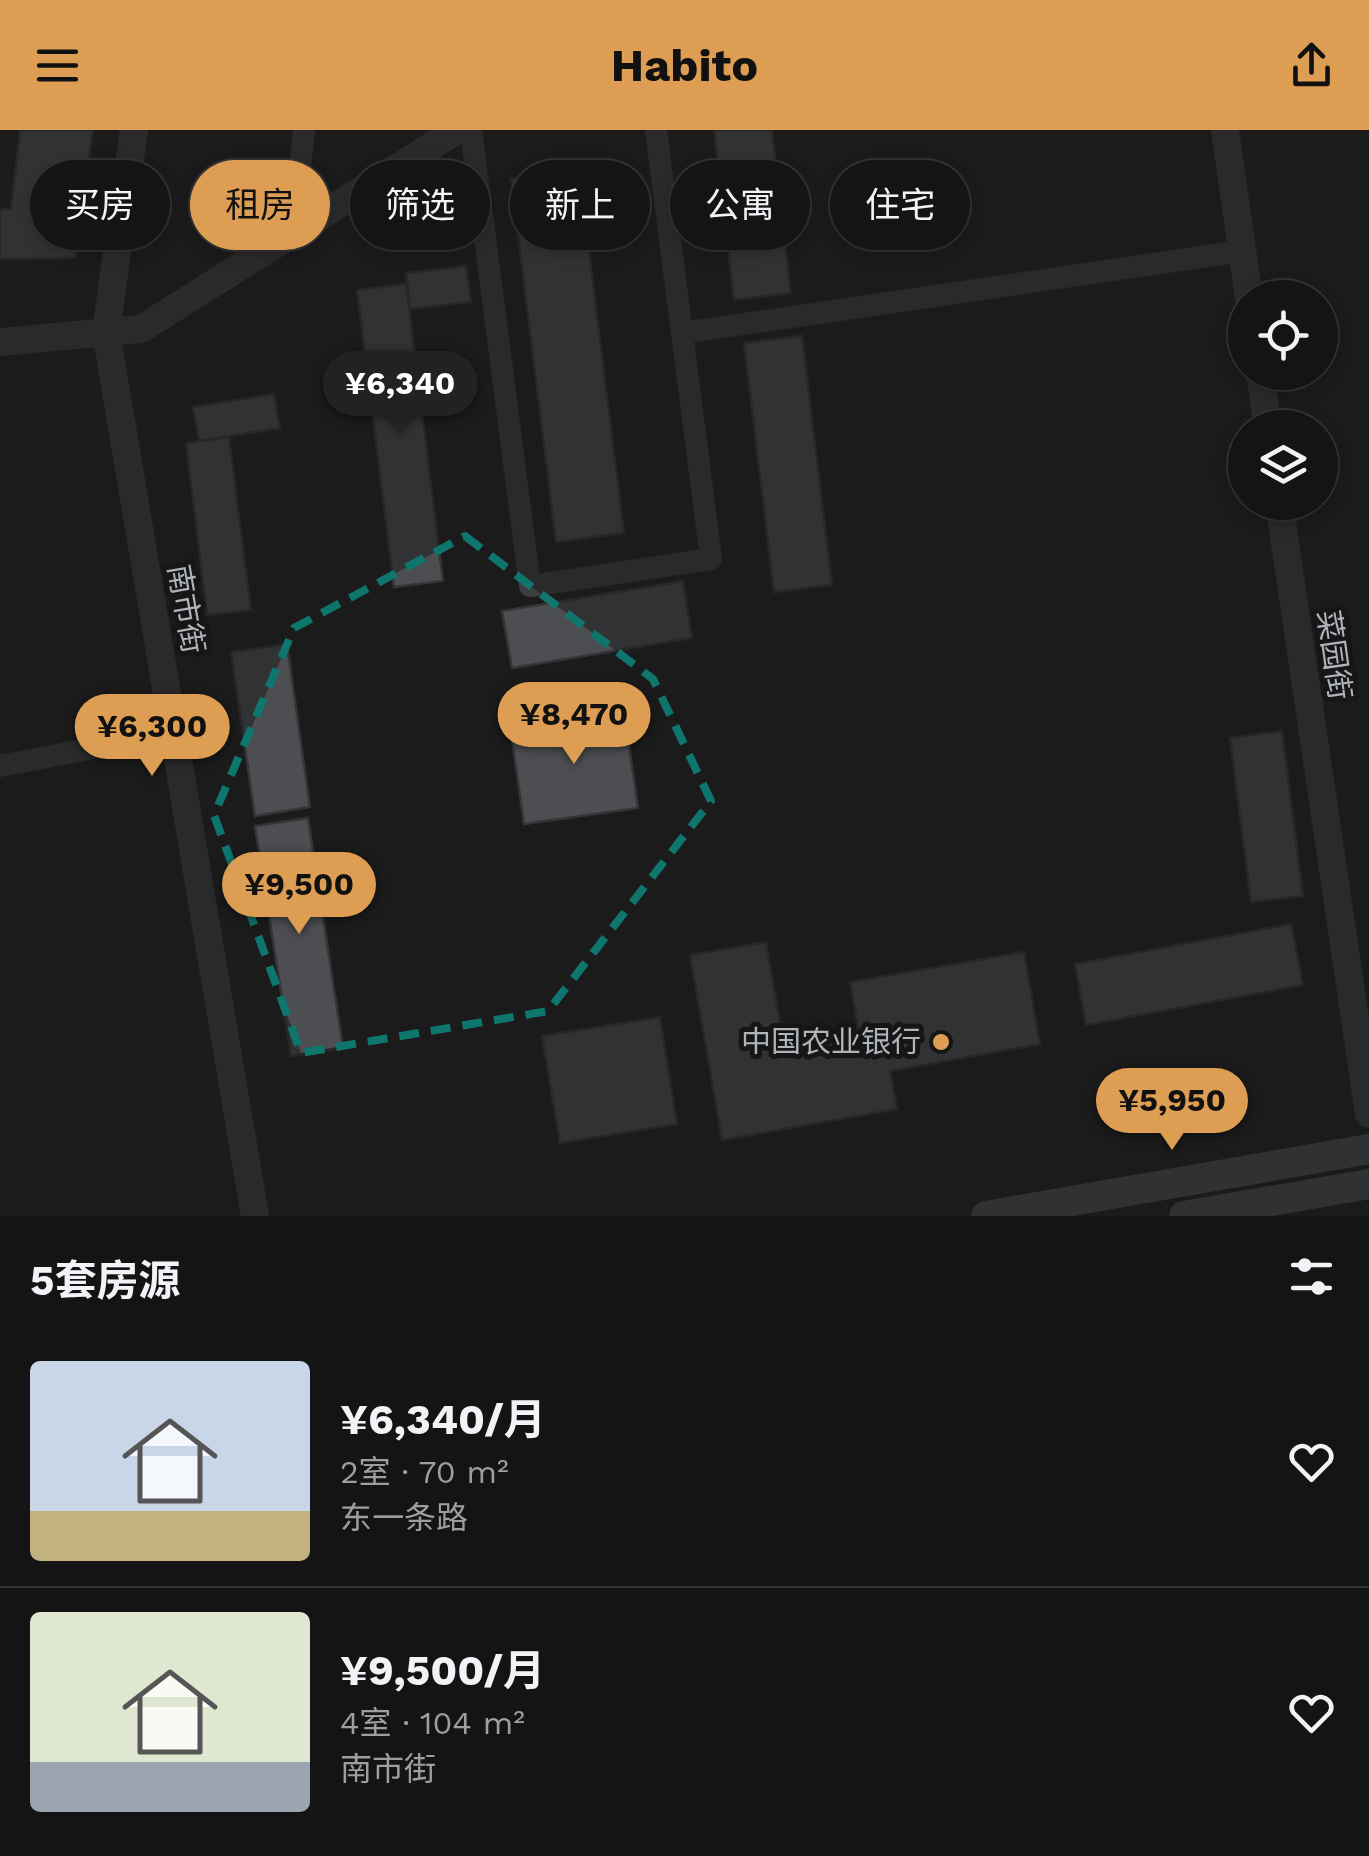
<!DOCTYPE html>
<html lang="zh">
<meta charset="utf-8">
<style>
body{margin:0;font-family:"Work Sans","Noto Sans SC",sans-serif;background:#1d1d1e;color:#f1f3f6;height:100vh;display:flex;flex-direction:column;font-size:38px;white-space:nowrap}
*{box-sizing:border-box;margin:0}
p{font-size:32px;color:#9d9ea0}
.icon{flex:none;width:55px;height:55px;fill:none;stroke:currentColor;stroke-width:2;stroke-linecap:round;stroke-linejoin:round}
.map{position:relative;height:1086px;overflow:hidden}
.side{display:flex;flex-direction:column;background:#141415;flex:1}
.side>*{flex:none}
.top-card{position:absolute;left:30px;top:30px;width:1310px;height:90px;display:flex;gap:20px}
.controls{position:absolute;left:1228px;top:150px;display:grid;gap:20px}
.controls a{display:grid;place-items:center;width:110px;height:110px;border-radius:50%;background:#141415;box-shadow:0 5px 15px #0003,0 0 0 2px #333334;font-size:50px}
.price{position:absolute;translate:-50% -85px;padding:0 22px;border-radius:35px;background:#dd9d52;color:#111;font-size:32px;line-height:65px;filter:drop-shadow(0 2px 5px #0008)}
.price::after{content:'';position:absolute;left:50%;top:60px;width:30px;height:22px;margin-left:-15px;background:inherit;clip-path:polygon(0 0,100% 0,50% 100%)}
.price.selected{background:#222;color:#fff}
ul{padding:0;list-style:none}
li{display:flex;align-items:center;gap:30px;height:250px;padding:0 30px}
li+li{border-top:2px solid #333334}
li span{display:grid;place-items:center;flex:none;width:280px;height:200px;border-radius:10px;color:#555}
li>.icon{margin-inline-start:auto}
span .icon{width:120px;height:120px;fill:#fffc;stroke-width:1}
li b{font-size:42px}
h2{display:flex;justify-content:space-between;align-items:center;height:120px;padding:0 30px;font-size:42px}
.chip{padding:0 35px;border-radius:45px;background:#141415;box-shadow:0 5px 15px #0003,0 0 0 2px #333334;font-size:35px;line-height:90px}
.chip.selected{background:#dd9d52;color:#111}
header{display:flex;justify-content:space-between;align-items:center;height:130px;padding:0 30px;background:#dd9d52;color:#111;font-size:45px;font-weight:700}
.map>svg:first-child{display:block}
.building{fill:#4d4e51;stroke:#353538;stroke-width:2.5}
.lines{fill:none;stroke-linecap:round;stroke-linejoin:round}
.minor{stroke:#3c3d41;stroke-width:22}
.tertiary{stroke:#3c3d41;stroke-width:28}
.secondary{stroke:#4a4d51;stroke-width:30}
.marked{fill:none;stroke:#0f766e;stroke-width:8;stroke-dasharray:20 12;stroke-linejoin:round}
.poi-dot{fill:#dd9d52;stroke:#161617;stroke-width:4}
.labels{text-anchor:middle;stroke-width:10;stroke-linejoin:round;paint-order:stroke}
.street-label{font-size:30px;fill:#afb4ba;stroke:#161617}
.poi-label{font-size:30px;fill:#afb4ba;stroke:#161617;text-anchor:end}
</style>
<header><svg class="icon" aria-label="menu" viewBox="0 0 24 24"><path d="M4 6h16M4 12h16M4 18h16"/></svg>Habito<svg class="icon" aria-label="share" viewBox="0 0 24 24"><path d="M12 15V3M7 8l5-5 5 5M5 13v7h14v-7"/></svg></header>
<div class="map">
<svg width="1369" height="1086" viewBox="0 0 1369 1086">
<rect width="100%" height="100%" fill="#1b1b1c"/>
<path class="building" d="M20,0H93L75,128L0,129V79H11Z
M714,0H772L791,163L734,170Z
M579,40L624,403L556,412L511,49Z
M466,136L471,172L410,179L406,143Z
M406,154L443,451L394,457L357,160Z
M802,206L832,455L774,462L744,213Z
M274,264L280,298L199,311L193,277Z
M229,307L251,480L207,485L186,313Z
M683,451L692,508L512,538L502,481Z
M287,514L310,677L255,686L231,522Z
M624,580L638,678L524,694L510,596Z
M1282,601L1303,766L1251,772L1230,608Z
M308,688L343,918L291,926L255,696Z
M1291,794L1303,855L1086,895L1075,834Z
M766,812L785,922L860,909L850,852L1024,822L1040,914L890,941L897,979L722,1010L690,825Z
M660,887L677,994L560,1013L542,906Z"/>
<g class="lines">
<path class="minor" d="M471,0L530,456L711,429L656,0
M293,103L304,0
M682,203L1242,121
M0,636L173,603"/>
<path class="tertiary" d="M134,0L106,202L255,1086
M1225,0L1249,168
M0,212L141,199L457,0
M1260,242L1268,298
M1279,372L1369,984"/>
<path class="secondary" d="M986,1086L1369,1019
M1184,1086L1369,1054"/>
</g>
<path d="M0 0H1369V1086H0ZM465,406L653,549L711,671L548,881L301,923L214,685L294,498Z" fill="#1b1b1c" fill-opacity=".55" fill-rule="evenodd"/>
<path class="marked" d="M465,406L653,549L711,671L548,881L301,923L214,685L294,498Z"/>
<circle class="poi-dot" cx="941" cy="912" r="10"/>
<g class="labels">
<g class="street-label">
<text transform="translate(186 479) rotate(80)" y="10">南市街</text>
<text transform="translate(1334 525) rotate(82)" y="10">菜园街</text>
</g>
<g class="poi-label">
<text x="921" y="922">中国农业银行</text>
</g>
</g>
</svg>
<div class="controls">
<a><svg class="icon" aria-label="locate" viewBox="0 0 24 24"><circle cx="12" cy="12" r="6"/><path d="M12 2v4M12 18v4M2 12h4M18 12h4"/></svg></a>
<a><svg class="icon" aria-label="layers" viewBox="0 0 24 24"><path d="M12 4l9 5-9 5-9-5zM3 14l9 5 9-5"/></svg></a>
</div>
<b class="price selected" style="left:400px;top:306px">¥6,340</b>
<b class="price" style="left:574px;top:637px">¥8,470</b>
<b class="price" style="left:152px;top:649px">¥6,300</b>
<b class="price" style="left:299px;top:807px">¥9,500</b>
<b class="price" style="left:1172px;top:1023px">¥5,950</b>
<div class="top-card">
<a class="chip">买房</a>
<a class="chip selected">租房</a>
<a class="chip">筛选</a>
<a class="chip">新上</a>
<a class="chip">公寓</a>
<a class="chip">住宅</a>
</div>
</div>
<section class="side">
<h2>5套房源<svg class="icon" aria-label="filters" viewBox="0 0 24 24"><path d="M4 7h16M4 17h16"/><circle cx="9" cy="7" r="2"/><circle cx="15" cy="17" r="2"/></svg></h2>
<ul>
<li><span style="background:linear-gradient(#c9d6e8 75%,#c2b280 0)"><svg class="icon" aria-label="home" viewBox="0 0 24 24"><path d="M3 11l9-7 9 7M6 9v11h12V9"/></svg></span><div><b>¥6,340/月</b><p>2室 · 70 m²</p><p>东一条路</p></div><svg class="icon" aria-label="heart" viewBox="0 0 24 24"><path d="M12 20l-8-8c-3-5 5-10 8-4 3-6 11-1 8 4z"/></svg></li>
<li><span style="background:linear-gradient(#dfe7d0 75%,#9aa5b1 0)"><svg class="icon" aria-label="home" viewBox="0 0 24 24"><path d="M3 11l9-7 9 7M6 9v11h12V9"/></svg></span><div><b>¥9,500/月</b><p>4室 · 104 m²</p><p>南市街</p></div><svg class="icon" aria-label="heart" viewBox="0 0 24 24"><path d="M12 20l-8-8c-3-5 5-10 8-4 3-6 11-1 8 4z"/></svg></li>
</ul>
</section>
